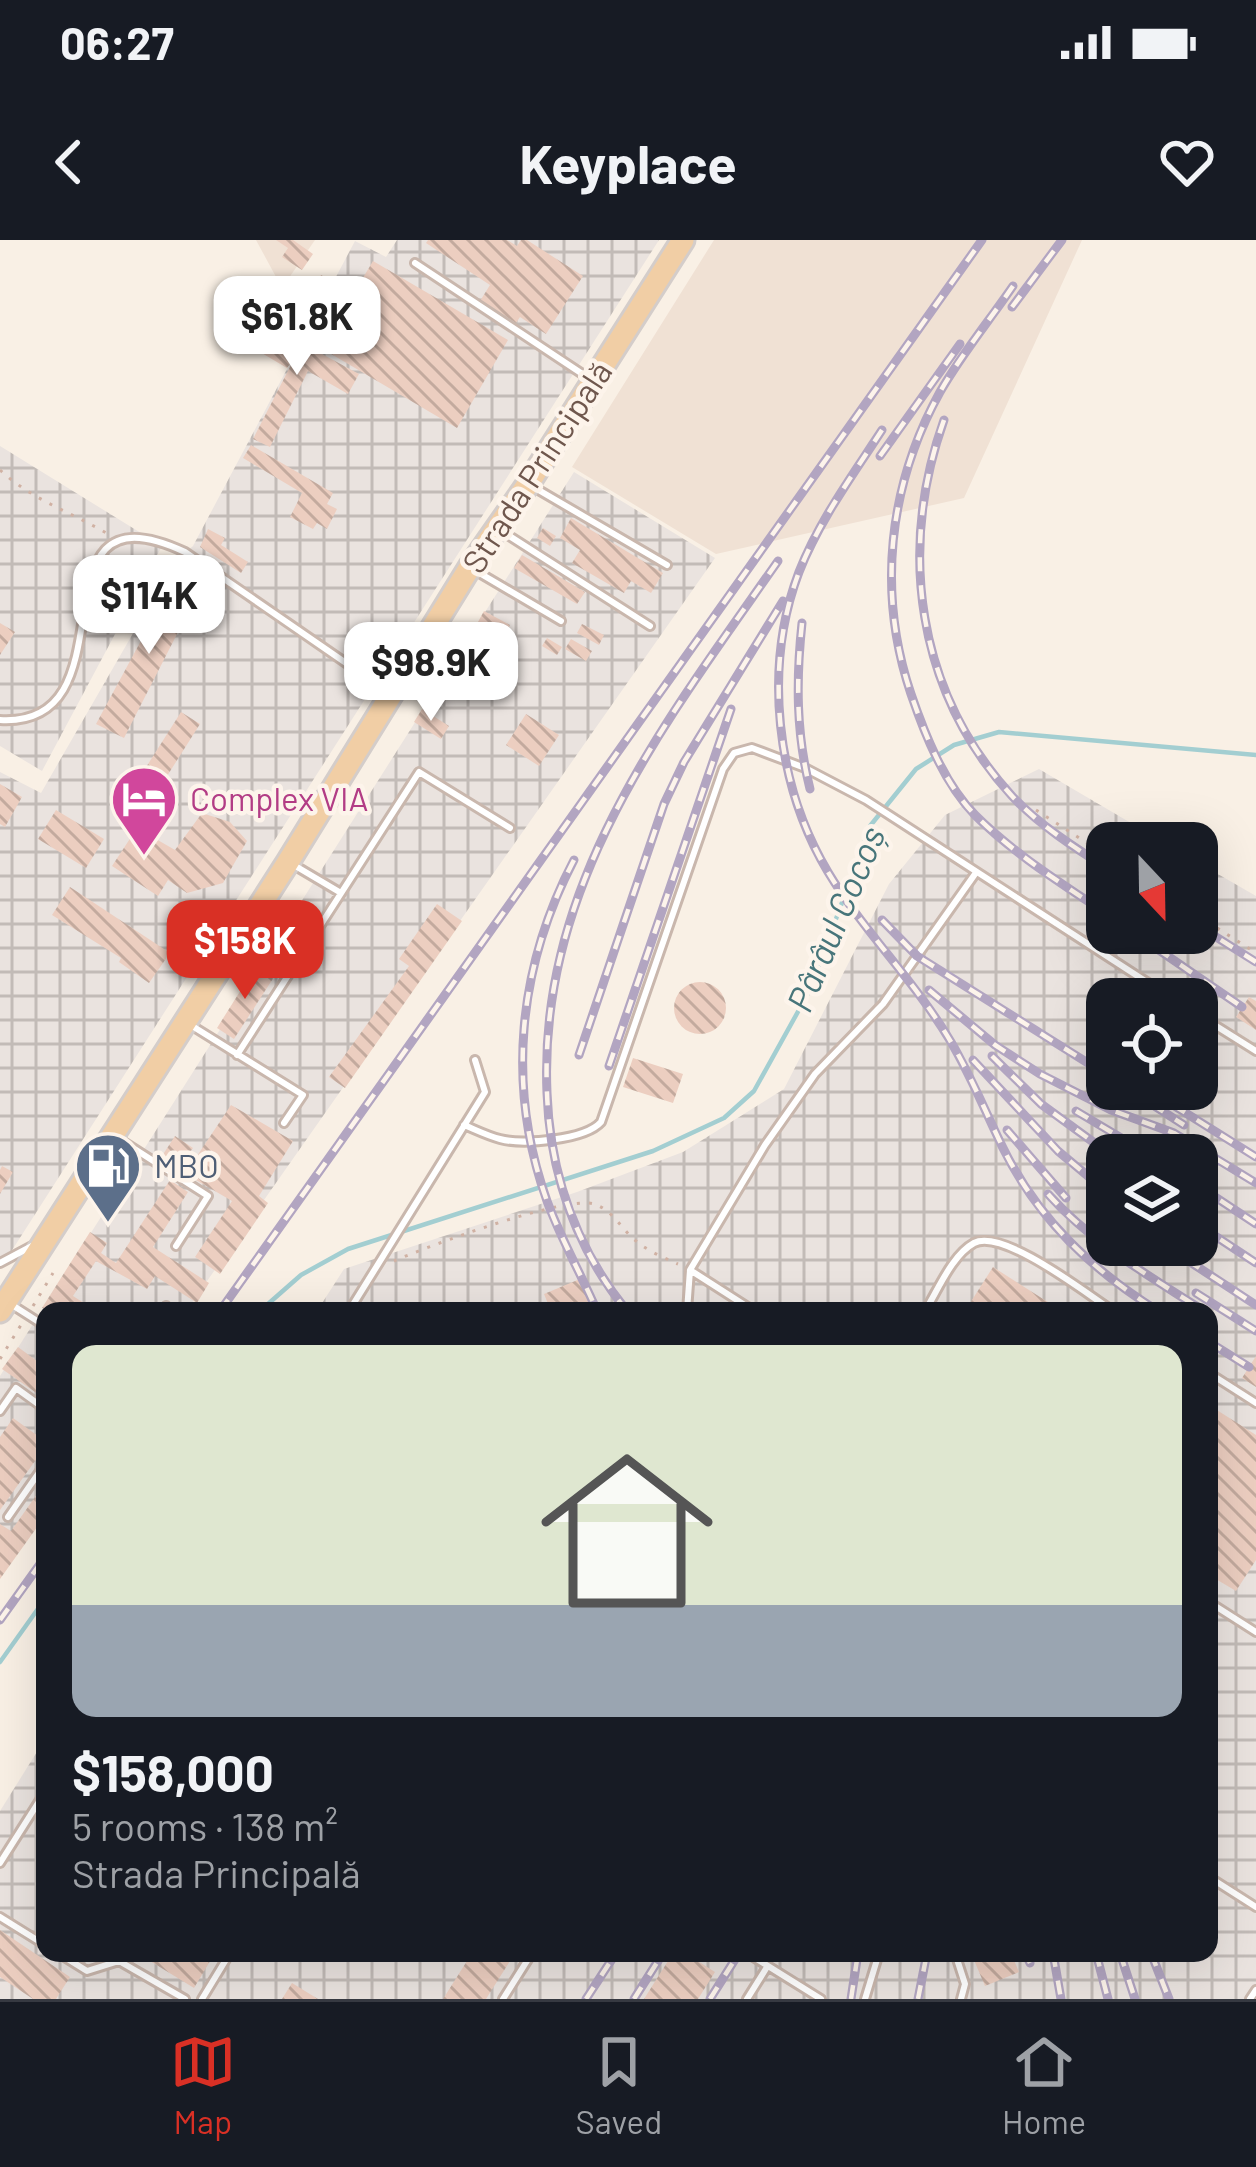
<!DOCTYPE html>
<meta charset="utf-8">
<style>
body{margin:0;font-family:Barlow,sans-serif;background:#242831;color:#f1f3f6;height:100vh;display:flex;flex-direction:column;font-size:45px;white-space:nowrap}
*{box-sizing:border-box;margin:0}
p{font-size:39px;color:#9ea1a6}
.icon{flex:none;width:66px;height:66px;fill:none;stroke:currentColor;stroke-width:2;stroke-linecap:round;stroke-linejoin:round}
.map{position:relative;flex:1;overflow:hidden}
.panel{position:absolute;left:36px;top:1062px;width:1182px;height:660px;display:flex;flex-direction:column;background:#171b24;border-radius:24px;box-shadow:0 12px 48px #0002}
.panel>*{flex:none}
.needle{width:78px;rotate:158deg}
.controls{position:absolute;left:1086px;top:582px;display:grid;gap:24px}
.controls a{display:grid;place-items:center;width:132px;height:132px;border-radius:24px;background:#171b24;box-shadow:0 12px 48px #0002;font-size:60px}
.price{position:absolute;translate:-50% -102px;padding:0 27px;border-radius:24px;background:#fff;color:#222;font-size:39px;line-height:78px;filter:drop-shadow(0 3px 6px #0008)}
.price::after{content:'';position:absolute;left:50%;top:72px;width:36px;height:27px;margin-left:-18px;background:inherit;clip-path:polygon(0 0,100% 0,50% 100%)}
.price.active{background:#d93025;color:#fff}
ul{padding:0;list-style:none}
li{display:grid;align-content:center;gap:24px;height:636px;padding:0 36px}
li span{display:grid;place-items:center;height:372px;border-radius:24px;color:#555}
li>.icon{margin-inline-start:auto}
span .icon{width:216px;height:216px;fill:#fffc;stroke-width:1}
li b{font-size:51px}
.status{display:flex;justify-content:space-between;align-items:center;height:84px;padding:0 60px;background:#171b24;direction:ltr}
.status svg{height:33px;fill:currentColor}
header{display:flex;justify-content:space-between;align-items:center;height:156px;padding:0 36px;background:#171b24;font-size:54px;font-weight:700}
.menu{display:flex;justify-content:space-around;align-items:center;height:168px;border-top:3px solid #363941;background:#171b24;font-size:33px;color:#9ea1a6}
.menu a{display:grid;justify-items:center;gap:6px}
.menu .active{color:#d93025}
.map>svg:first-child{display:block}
.residential{fill:#f0e1d4}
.industrial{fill:url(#industrial-grid);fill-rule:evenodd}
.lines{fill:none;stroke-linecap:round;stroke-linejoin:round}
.stream{stroke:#a3ced1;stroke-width:4.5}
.building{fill:url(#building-back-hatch)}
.service-casing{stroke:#c9b7ad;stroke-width:12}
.primary-casing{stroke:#d4cdca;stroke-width:27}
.path{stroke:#d0b1a3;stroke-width:3;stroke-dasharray:3 9;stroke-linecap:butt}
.service{stroke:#fff;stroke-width:6}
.primary{stroke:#f1cea5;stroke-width:21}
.rail-casing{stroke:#b2a5c1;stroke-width:9}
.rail{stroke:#fdf4eb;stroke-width:4.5;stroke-dasharray:14;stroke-linecap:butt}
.labels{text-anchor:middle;stroke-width:9;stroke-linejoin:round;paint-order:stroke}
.street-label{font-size:33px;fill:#6f574d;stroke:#fdf4eb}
.hotel-label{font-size:33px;fill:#b23c85;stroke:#fdf4eb;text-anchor:start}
.service-label{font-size:33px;fill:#4e5e75;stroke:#fdf4eb;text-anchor:start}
.water-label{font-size:36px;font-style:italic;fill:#47757a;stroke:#fdf4eb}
</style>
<div class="status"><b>06:27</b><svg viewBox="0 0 49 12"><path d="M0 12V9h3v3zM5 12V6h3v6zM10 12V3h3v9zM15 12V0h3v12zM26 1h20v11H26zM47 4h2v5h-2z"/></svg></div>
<header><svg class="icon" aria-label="back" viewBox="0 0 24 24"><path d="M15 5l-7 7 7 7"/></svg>Keyplace<svg class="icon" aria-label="heart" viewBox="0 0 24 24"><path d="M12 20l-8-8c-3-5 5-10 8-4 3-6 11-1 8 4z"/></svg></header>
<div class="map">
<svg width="1256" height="1759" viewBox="0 0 1256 1759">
<defs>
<pattern id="industrial-grid" width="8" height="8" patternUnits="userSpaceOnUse" patternTransform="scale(3)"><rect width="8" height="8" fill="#eae3df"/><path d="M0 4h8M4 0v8" fill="none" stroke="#c2bbb7"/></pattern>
<pattern id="building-back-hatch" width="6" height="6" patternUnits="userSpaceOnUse" patternTransform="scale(3)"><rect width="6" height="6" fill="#eccec0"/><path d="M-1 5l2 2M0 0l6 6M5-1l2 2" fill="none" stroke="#c3aa9e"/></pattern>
</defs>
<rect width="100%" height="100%" fill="#f9f0e5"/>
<path class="residential" d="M256,0H315L282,48Z
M714,0H1082L964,258L716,314L572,227Z"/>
<path class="industrial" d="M397,0H659L0,1029V532L41,553L173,324L193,306L355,1L386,17Z
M0,206L162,306L42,531L0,506Z
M574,232L715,318L186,1071H45V1272L0,1336V1136Z
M1039,529L1165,603H1107V693H1197V622L1256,656V1759H0V1571L45,1499V1713H1209V1071H317L344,1029L577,952L683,912L784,849L889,644L945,575ZM1107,759H1197V849H1107ZM1107,915H1197V1005H1107Z"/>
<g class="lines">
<path class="stream" d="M260,1071L301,1035L348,1009L653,911L724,878L754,851L810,750L870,586L916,529L954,505L999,492L1256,515
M0,1422L45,1359"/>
</g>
<path class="building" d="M276,0H293L313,14L302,30L282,17L288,8Z
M428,0H507L517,6L521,0H527L583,36L546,94L520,77L516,83L480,61L490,45L426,3Z
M373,21L508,100L457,188L321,108Z
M321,35L337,44L314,86L298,77Z
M274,88L359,134L348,154L308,131L270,207L253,199L295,117L287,128L260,112Z
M251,205L333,253L327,264L337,269L327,289L317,283L313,289L290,277L302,253L243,218Z
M571,278L663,333L651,353L631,341L624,353L572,323L580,310L560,298Z
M543,288L556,296L550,306L537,298Z
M208,289L225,298L221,305L248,322L241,333L200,307Z
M522,315L585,352L577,364L514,328Z
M177,334L201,347L124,498L96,484Z
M484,371L510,385L500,405L473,391Z
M0,383L15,392L0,415Z
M582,384L604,395L599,405L577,393Z
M547,398L562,407L557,415L542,406Z
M571,399L592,411L586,421L565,409Z
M460,408L499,430L490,447L451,424Z
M422,469L449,486L441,499L414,482Z
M181,472L200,484L162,544L143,532Z
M526,474L559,495L539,526L506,505Z
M0,544L22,557L5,587L0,584Z
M56,570L104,599L86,628L38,599Z
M202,573L230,582L247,601L223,643L187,653L168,640L158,656L112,626L137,588L175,610Z
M70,647L170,713L149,743L119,722L121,718L52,675Z
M437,664L462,681L345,848L329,837L409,726L399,719Z
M256,726L274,737L234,799L217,788Z
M674 768a26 26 0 1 1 52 0a26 26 0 1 1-52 0Z
M1249,757L1256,761V790L1236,777Z
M633,818L683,834L673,863L623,847Z
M231,865L293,901L259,956L268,963L220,1034L195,1017L232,961L160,919L175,896L193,908L190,912L197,916Z
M2,926L13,932L0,954V930Z
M170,940L188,952L153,1007L209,1043L197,1063L155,1036L147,1049L96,1021L73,1056L84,1063L78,1071L42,1068L90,992L107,1003L101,1013L116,1023Z
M993,1027L1062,1071H965Z
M580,1039L593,1071H551L544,1054Z
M18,1107L45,1127V1159L2,1129Z
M1256,1116V1147L1242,1138Z
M1209,1165L1256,1195V1320L1236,1351L1209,1335Z
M13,1178L45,1201V1207L0,1270V1197Z
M45,1243V1276L0,1339V1284L11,1291Z
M0,1690L70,1737L56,1759H33L0,1737Z
M137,1713H215L194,1748Z
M472,1713H515L486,1759H443Z
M673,1713H685L715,1732L698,1759H644Z
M971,1713H1011L1019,1732L985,1746Z
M292,1743L318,1759H282Z"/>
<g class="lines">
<g class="service-casing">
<path id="service" d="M415,23L590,139
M530,245L667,325
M500,290L650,386
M476,331L561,381
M0,480C140,488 23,236 185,312L388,452
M292,624L341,653
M1197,774L1256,811
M189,784L303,855L284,883
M237,815L419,532L510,588
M464,885C476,890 488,896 500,899C523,905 585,900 601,882L723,529L734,513L752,508L805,528L866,560L1173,759
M119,899L208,956L176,1006
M0,1023L32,1006
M690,1030L754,1071
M9,1063L45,1086
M163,1071L166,1066
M349,1071L485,852L475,820
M687,1071L690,1030L765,905L815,834L883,764L975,634
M925,1071C938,1050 952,1015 974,1003C1003,988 1087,1054 1113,1071
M1209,1133L1256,1163
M0,1171L16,1148L45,1169
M8,1277L45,1224
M1209,1362L1256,1392
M0,1623L45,1552
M1209,1637L1256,1667
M0,1677L45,1705
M58,1713L87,1731L119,1721L185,1759
M747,1713L821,1759
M955,1713L965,1744L961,1759
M202,1759L230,1713
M503,1759L532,1713
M747,1759L767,1727
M865,1759L879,1713
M1250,1759L1256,1750"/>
</g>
<g class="primary-casing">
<path id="primary" d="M0,1071L288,622L470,327L528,244L683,0"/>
</g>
<path class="path" d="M0,230C32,260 71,272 108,294
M1036,570L1107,616
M1197,675L1256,713
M394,1021C426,1007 565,955 594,964C613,970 622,990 636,1001C648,1011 664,1018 678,1024
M33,1066L53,1033
M0,1119L21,1085"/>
<use href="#service" class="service"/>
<use href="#primary" class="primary"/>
<g class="rail-casing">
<path id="rail" d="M1013,46C989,81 961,115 940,152C888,246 877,353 911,454C925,495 944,543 975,575C1014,614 1061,643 1107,674
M1012,67L1062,0
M944,180C898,310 916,451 1012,556C1038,584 1075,608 1107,628
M882,190C852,236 819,281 799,332C763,427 776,545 828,632C864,692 915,741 951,802C971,836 986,873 1003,908C1038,979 1092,1030 1158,1071
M880,216L960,104
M802,383C796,440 796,493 810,549
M574,620C518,727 506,846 547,961C561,999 581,1034 597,1071
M882,680L917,716L1107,835
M1197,685L1256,722
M1134,693L1242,767
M929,750L995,805L1040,834L1111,870L1174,893L1256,943
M579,815L664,564L684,522L783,361
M992,816L1041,864L1111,915
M973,820L1058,911L1107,952
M609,826L731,469
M1128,849L1184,885
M1173,865L1256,917
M1076,871L1150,915
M1007,890L1066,958
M1197,945L1256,984
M1048,954C1092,1003 1149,1036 1204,1071
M1197,984L1256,1023
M1164,1005L1256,1065
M1196,1053L1256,1091
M220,1071L982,0
M627,1071C576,1008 550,933 547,853C538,644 664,484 778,321
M1209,1102L1249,1127
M0,1380L45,1317
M1025,1713L1030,1723
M1053,1713L1061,1759
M1096,1713L1108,1759
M1120,1713L1135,1759
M1151,1713L1169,1759
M586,1759L616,1713
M634,1759L663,1713
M710,1759L739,1713
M851,1759L858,1713
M918,1759L927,1713"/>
</g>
<use href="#rail" class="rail"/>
</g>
<defs>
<g id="hotel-pin" transform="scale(3.45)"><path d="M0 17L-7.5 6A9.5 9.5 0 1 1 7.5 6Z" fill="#d1479c" stroke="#fdf4eb"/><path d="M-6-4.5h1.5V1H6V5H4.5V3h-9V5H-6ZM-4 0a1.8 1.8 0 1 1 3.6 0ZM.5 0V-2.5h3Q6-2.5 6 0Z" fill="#fff"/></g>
<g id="fuel-pin" transform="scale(3.45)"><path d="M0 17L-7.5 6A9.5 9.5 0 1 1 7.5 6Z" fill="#5c6f8a" stroke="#fdf4eb"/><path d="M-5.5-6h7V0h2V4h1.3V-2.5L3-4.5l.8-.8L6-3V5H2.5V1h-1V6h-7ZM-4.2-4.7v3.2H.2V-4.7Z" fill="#fff"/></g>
</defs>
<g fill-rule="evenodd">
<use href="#hotel-pin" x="144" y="559"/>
<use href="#fuel-pin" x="108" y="926"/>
</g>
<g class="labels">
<g class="street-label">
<text transform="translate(537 227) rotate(-57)" y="12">Strada Principală</text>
</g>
<g class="hotel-label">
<text x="190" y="571">Complex VIA</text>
</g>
<g class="service-label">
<text x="154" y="938">MBO</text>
</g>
<g class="water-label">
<text transform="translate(836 679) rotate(-67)" y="13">Pârâul Cocoș</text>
</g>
</g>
</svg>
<div class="controls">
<a><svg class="needle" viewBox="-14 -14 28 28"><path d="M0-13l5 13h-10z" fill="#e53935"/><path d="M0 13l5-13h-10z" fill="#9ea1a6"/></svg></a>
<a><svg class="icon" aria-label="locate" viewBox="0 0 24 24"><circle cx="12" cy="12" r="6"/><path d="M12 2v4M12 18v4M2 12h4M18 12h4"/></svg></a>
<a><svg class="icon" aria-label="layers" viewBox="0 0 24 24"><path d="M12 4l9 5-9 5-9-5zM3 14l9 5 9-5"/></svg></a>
</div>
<b class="price" style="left:297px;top:138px">$61.8K</b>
<b class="price" style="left:149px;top:417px">$114K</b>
<b class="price" style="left:431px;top:484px">$98.9K</b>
<b class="price active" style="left:245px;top:762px">$158K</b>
<section class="panel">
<ul>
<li><span style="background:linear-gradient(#dfe7d0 70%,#9aa5b1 0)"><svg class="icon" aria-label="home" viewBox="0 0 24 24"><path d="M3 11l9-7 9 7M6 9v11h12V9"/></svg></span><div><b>$158,000</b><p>5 rooms · 138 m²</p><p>Strada Principală</p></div></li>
</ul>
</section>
</div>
<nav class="menu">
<a class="active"><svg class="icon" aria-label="map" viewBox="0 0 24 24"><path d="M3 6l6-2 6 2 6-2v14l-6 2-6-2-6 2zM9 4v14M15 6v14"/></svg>Map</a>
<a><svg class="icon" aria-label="saved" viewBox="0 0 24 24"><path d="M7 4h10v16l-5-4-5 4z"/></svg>Saved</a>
<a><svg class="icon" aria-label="home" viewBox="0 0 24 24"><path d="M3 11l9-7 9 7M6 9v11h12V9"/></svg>Home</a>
</nav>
